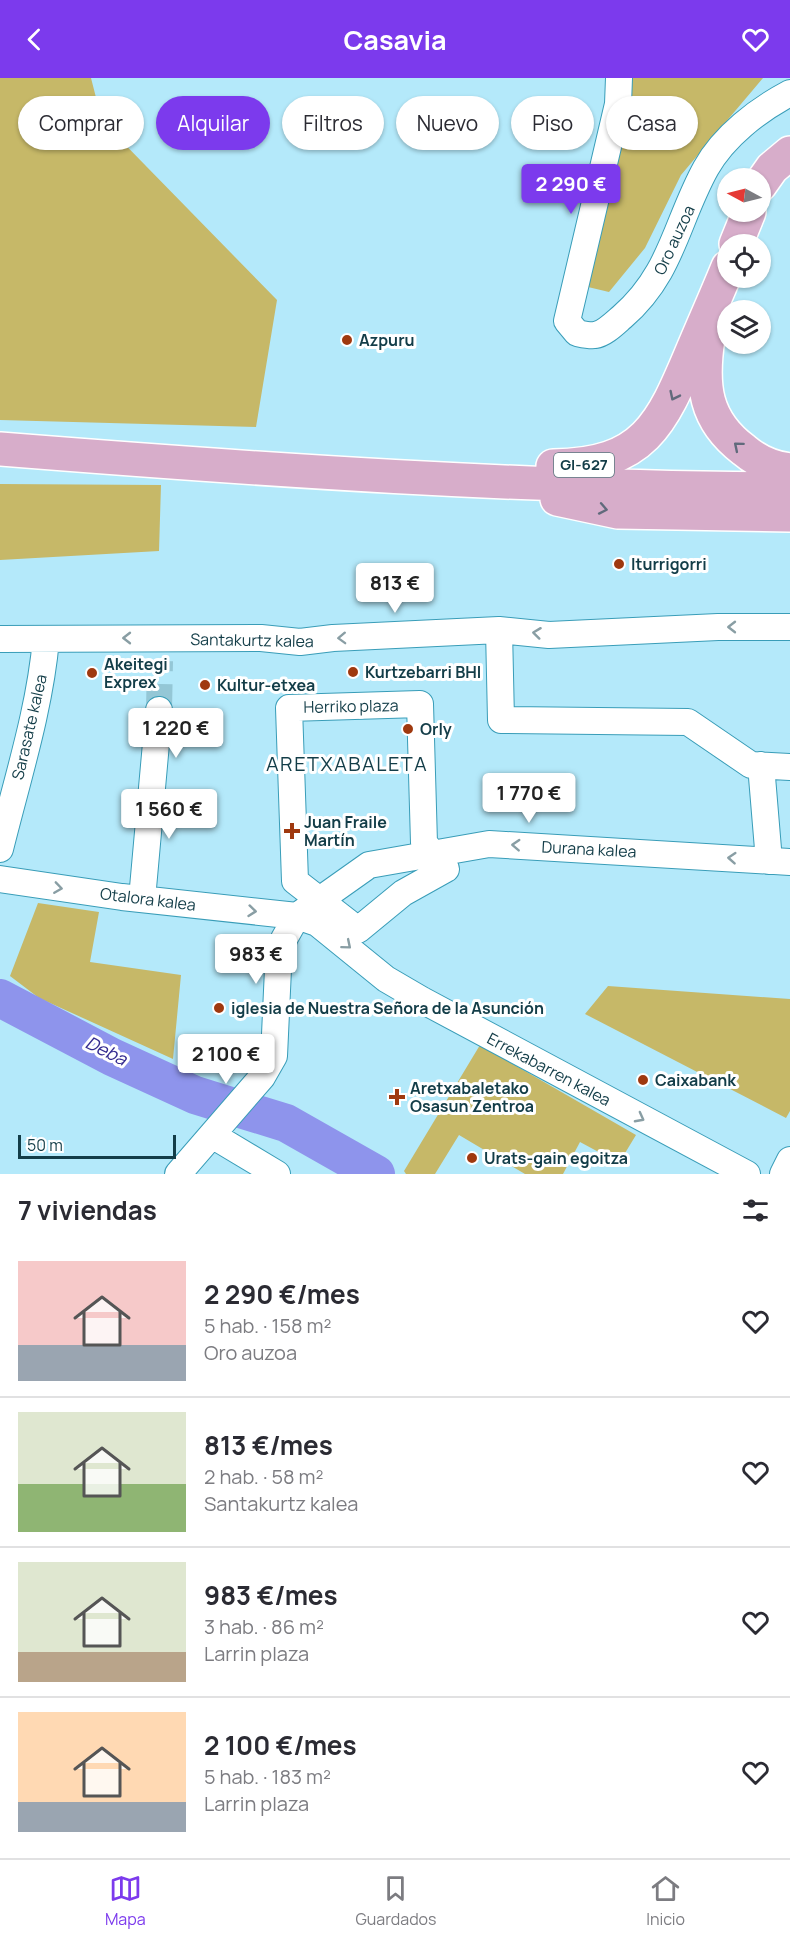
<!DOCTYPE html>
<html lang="es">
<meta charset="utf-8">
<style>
body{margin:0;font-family:Manrope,sans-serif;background:#f2f2f3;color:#2b2b33;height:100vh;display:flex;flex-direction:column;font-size:22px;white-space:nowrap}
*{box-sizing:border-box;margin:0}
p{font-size:20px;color:#7c7c81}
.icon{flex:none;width:33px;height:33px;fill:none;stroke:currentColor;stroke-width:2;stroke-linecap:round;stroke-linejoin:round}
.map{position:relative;height:1096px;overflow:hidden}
.drawer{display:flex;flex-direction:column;background:#fff;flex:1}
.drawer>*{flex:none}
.banner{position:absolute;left:18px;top:18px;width:754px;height:54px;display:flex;gap:12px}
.needle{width:39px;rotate:277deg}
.tools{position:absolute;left:717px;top:90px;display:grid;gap:12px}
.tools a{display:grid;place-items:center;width:54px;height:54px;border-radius:50%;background:#fff;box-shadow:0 2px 4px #0004;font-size:30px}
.scale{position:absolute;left:18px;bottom:15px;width:158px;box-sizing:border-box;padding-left:6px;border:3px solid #133d48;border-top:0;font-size:16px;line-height:21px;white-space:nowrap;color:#133d48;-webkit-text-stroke:4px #fff;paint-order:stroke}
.price{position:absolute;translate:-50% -51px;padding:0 14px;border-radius:6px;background:#fff;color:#222;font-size:20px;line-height:39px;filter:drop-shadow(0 2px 3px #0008)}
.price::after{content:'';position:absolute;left:50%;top:36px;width:18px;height:14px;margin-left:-9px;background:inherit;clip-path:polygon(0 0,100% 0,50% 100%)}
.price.active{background:#7c3aed;color:#fff}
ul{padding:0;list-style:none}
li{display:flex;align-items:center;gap:18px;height:150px;padding:0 18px}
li+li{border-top:2px solid #e1e1e2}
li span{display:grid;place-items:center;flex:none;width:168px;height:120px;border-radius:0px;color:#555}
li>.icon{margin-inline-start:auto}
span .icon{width:72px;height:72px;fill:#fffc;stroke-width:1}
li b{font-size:26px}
h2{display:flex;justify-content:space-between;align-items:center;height:72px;padding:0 18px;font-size:26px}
.tag{padding:0 21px;border-radius:27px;background:#fff;box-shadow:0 2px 4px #0004;font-size:21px;line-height:54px}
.tag.active{background:#7c3aed;color:#fff}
header{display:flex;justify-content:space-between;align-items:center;height:78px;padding:0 18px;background:#7c3aed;color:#fff;font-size:27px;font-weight:700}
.tabs{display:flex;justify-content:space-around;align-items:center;height:84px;border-top:2px solid #e1e1e2;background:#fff;font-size:16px;color:#7c7c81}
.tabs a{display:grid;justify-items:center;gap:3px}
.tabs .active{color:#7c3aed}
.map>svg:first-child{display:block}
.green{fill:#c6b868}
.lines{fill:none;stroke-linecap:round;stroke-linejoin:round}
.river{stroke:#8e94ec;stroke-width:38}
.street-tunnel{stroke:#94c7d6;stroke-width:26;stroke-dasharray:26 13;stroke-linecap:butt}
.street-casing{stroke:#399db8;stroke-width:28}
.primary-casing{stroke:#fff;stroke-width:36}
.street{stroke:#fff;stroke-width:26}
.primary{stroke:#d7adca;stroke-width:33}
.oneway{stroke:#616a7c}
.oneway2{stroke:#899ea4}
.poi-dot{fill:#9f390f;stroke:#fff;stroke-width:2}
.labels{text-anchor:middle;stroke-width:6;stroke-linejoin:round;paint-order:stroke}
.shield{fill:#fff;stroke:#5a777f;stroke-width:1.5}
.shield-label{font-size:15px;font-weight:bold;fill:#133d48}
.street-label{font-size:16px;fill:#133d48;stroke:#fff}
.poi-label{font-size:16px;font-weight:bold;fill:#133d48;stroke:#fff;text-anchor:start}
.water-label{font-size:18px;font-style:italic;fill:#342b8f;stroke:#fff}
.quarter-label{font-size:20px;letter-spacing:1.5px;fill:#133d48;stroke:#fff}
</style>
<header><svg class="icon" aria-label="back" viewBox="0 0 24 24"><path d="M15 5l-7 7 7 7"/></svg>Casavia<svg class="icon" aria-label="heart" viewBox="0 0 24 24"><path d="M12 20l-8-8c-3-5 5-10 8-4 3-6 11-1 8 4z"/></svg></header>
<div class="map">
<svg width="790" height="1096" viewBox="0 0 790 1096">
<rect width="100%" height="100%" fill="#b4e9fa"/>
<path class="green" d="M0,0H91L102,43L277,222L256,349L0,342Z
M615,0H763L681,97L645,170L609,214L588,209L630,29Z
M0,406L161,407L159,473L0,482Z
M38,825L99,834L90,884L181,897L173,981L39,920L10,898Z
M608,908L790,921V1033L786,1040L585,936Z
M480,967L636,1057L619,1085L580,1064L563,1096H525L459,1057L435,1096H406L404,1093Z"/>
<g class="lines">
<path class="river" d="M0,920L112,979L195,1017L286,1045L376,1096"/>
<path class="street-tunnel" d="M159,632L160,583"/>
<g class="street-casing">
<path id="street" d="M619,0L618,26L567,243L577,255C582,256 590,258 595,257C604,256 615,245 622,239C672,196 676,144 706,90C724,58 758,32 790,15
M499,552L501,642L688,644L751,687L790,689
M0,561L261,560L300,564L333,560L499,552L549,557L718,549H790
M420,626L424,765L446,791L403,815L358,852L295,803L289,630Z
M761,687L769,783
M0,771C17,702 40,631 46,561
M0,801L122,819L297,838L317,845L386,901L422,922L747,1096
M142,821L159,632
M212,1057L277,1096
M178,1096L262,999L274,978L278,891L284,861L297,838L369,787L489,766L790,784
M783,1096L790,1082"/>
</g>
<g class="primary-casing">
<path id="primary" d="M760,107L772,90L790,75
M736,166L749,134
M708,260C701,307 704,342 744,372C757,383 773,390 790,392
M0,371C263,392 526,410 790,411
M553,388C646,387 662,345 694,269C705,243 717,216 728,189
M557,421L618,434L790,437"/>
</g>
<use href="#street" class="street"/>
<use href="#primary" class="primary"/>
</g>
<defs><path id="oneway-chevron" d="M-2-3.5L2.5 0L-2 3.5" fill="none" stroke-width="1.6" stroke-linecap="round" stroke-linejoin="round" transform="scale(1.5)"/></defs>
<g class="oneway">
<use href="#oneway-chevron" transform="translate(674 318) rotate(116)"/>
<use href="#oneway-chevron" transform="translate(738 368) rotate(-140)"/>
<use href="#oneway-chevron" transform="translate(603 431) rotate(11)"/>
</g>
<g class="oneway2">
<use href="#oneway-chevron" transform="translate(732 549) rotate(180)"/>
<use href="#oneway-chevron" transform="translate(537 555) rotate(-173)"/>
<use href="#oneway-chevron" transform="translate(127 560) rotate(-180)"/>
<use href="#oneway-chevron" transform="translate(342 560) rotate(178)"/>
<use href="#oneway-chevron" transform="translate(516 767) rotate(-177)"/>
<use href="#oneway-chevron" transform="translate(732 780) rotate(-176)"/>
<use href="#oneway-chevron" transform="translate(58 810) rotate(8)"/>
<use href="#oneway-chevron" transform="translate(252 833) rotate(6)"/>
<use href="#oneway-chevron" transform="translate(347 867) rotate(40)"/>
<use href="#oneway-chevron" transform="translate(640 1040) rotate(28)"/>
</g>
<g class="poi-dot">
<circle cx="347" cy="262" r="6"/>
<circle cx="619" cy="486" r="6"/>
<circle cx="353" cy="594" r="6"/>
<circle cx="92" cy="595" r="6"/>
<circle cx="205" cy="607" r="6"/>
<circle cx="408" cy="651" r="6"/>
<path d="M289 744h6v6h6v6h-6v6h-6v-6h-6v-6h6z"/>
<circle cx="219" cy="930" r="6"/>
<circle cx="643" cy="1002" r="6"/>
<path d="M394 1010h6v6h6v6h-6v6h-6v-6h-6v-6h6z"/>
<circle cx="472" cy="1080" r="6"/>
</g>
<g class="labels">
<rect class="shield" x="554" y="375" width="60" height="24" rx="4.5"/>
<g class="shield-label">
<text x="584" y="392">GI-627</text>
</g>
<g class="street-label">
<text transform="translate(674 162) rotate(-65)" y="6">Oro auzoa</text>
<text transform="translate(252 562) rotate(1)" y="6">Santakurtz kalea</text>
<text transform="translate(351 628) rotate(-1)" y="6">Herriko plaza</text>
<text transform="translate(29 649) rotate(-77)" y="6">Sarasate kalea</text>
<text transform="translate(589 771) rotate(3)" y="6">Durana kalea</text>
<text transform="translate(148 821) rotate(7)" y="6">Otalora kalea</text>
<text transform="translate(549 991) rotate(28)" y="6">Errekabarren kalea</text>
</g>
<g class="poi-label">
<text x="359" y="268">Azpuru</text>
<text x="631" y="492">Iturrigorri</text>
<text x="104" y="592">Akeitegi<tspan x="104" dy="18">Exprex</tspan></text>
<text x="365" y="600">Kurtzebarri BHI</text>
<text x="217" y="613">Kultur-etxea</text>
<text x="420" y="657">Orly</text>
<text x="304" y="750">Juan Fraile<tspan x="304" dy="18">Martín</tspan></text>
<text x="231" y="936">iglesia de Nuestra Señora de la Asunción</text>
<text x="655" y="1008">Caixabank</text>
<text x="410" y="1016">Aretxabaletako<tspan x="410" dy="18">Osasun Zentroa</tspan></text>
<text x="484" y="1086">Urats-gain egoitza</text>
</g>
<g class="water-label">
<text transform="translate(106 973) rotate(26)" y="6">Deba</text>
</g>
<g class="quarter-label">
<text x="347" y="693">ARETXABALETA</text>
</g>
</g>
</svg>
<div class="tools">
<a><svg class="needle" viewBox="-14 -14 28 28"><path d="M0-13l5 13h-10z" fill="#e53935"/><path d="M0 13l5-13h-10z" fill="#7c7c81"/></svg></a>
<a><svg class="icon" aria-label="locate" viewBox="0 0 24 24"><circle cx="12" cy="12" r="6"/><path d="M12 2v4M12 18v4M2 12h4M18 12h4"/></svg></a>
<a><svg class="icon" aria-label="layers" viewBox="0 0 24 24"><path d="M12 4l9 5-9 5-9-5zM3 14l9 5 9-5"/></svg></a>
</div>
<div class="scale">50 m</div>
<b class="price active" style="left:571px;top:137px">2 290 €</b>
<b class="price" style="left:395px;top:536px">813 €</b>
<b class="price" style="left:176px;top:681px">1 220 €</b>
<b class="price" style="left:529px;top:746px">1 770 €</b>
<b class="price" style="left:169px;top:762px">1 560 €</b>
<b class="price" style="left:256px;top:907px">983 €</b>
<b class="price" style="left:226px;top:1007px">2 100 €</b>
<div class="banner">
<a class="tag">Comprar</a>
<a class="tag active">Alquilar</a>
<a class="tag">Filtros</a>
<a class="tag">Nuevo</a>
<a class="tag">Piso</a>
<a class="tag">Casa</a>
</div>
</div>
<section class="drawer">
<h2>7 viviendas<svg class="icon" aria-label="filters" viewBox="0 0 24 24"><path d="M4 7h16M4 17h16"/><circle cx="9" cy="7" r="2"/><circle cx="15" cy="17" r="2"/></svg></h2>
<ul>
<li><span style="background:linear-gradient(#f6c9c9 70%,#9aa5b1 0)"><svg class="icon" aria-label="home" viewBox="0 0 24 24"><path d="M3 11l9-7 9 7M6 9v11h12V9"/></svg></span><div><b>2 290 €/mes</b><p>5 hab. · 158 m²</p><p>Oro auzoa</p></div><svg class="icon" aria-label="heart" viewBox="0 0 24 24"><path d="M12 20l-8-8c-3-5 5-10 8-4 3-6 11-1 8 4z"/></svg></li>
<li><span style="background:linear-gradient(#dfe7d0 60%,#8fb573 0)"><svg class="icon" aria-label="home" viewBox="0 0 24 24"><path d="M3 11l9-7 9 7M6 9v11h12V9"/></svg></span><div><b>813 €/mes</b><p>2 hab. · 58 m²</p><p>Santakurtz kalea</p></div><svg class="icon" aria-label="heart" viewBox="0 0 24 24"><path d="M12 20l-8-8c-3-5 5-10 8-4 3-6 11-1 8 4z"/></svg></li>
<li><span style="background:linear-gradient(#dfe7d0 75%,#b9a48a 0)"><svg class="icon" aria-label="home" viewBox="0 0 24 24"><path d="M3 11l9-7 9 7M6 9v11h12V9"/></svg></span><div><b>983 €/mes</b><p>3 hab. · 86 m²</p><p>Larrin plaza</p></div><svg class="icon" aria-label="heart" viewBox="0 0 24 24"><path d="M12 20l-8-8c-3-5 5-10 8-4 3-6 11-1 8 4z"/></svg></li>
<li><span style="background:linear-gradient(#ffd9b3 75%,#9aa5b1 0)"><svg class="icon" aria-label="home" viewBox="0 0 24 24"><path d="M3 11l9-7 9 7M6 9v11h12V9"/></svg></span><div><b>2 100 €/mes</b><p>5 hab. · 183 m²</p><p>Larrin plaza</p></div><svg class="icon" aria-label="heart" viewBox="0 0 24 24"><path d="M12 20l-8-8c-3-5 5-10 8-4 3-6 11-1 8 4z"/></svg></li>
</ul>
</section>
<nav class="tabs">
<a class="active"><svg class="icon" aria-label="map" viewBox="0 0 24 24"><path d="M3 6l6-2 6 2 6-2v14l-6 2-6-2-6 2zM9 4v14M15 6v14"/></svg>Mapa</a>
<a><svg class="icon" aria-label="saved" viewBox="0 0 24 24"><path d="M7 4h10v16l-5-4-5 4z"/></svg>Guardados</a>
<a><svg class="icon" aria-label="home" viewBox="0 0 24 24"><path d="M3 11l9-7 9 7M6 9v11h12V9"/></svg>Inicio</a>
</nav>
